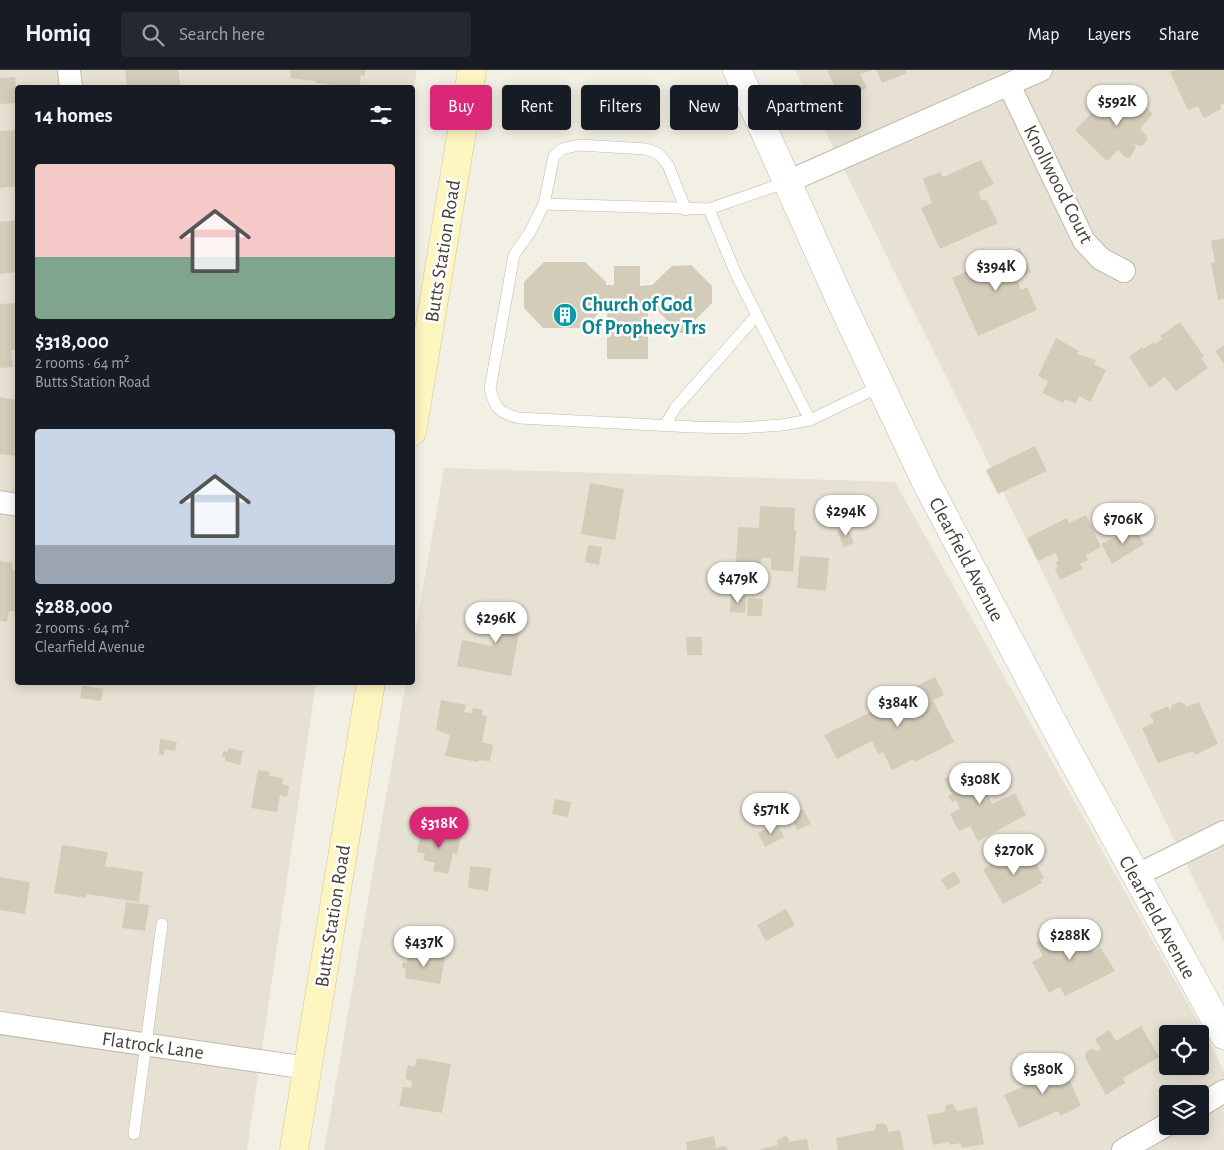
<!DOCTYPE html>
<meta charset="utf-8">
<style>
body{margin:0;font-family:"Alegreya Sans",sans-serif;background:#242831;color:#f1f3f6;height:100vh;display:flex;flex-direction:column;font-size:19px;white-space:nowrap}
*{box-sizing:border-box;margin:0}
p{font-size:16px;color:#9ea1a6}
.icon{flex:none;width:28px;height:28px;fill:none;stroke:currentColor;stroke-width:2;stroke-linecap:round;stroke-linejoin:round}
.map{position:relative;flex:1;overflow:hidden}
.panel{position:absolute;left:15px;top:15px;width:400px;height:600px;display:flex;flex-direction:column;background:#171b24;border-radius:5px;box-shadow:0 2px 12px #0003}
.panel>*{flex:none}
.top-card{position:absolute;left:430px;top:15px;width:475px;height:45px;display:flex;gap:10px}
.controls{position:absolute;left:1159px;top:955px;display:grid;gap:10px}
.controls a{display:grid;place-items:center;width:50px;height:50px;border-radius:5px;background:#171b24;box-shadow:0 2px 12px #0003;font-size:25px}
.price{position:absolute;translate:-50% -42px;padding:0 11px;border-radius:18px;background:#fff;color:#222;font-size:16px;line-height:32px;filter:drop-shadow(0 1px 2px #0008)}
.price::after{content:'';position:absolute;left:50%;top:30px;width:15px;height:11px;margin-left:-8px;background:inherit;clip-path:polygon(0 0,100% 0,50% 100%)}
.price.active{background:#db2777;color:#fff}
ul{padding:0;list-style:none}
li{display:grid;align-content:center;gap:10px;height:265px;padding:0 20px}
li span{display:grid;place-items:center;height:155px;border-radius:5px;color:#555}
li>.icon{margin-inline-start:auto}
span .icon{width:90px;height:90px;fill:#fffc;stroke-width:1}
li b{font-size:21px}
h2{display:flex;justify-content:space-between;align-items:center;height:60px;padding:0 20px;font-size:21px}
.tag{padding:0 18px;border-radius:5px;background:#171b24;box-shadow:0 2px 12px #0003;font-size:18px;line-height:45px}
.tag.active{background:#db2777;color:#fff}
header{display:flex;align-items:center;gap:30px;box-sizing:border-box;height:70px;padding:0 25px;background:#171b24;border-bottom:1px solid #363941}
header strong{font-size:24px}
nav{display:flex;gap:28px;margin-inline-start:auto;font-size:18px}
.search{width:350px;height:45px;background:#242831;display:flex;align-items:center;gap:12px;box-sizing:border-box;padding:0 18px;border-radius:5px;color:#9ea1a6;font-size:19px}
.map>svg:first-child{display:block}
.residential{fill:#e6e1d2;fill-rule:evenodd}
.building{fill:#d3ccb9}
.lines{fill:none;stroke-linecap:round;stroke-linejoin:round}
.service-casing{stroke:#c0baa9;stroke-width:12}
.minor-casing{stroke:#c0baa9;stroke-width:24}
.tertiary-casing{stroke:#c0baa9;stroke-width:29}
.secondary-casing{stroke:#d2c793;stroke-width:29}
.service{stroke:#fff;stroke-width:11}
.minor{stroke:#fff;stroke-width:22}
.tertiary{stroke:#fff;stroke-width:28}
.secondary{stroke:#fef6c1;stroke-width:28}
.labels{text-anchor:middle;stroke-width:5;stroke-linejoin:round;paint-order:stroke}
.street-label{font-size:20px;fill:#443f34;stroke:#fff}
.culture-label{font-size:20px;font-weight:bold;fill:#0d838f;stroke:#fff;text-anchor:start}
</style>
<header>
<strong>Homiq</strong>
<div class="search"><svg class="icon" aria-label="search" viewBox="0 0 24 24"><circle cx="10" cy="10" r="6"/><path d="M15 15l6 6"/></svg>Search here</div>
<nav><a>Map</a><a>Layers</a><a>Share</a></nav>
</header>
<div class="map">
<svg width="1224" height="1080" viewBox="0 0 1224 1080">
<rect width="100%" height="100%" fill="#f2efe4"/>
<path class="residential" d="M0,0H417L413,23L412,18H18V612L316,613L247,1080H0Z
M795,0H1224V872L1212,846Z
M444,398L895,412L1210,973L1224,1002V1080H324L406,613L412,612L413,576ZM1168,964H1200V996H1168ZM1168,1024H1200V1056H1168Z"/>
<path class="building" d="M125,0H178L181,18H127Z
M291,0H365V6L361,5L359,18L316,13V11L290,8Z
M827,0H872L860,4L867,18L852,25L850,22L840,27Z
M876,0H905L907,3L882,13Z
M1174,0H1224V33L1220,35L1221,39L1204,48L1198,36L1188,40L1170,2Z
M15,7L18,33L0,34V8Z
M1129,20L1153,44L1140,59L1147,66V70L1142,76L1132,74L1136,77L1130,88H1126L1118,80L1107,91L1075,60L1093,42L1099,48L1106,41L1104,39L1115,27L1119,31Z
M18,60V81H15L16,92H18V116L0,118V61Z
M981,90L994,114L978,122L982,131L986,129L998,153L940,179L921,138L932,133L923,109L940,102L943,107Z
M18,150V202L0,204V152Z
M1224,168V229L1218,230L1211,193L1215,192L1211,171Z
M1020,178L1031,202L1017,209L1021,220L1027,217L1037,240L978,266L952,208Z
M544,192H585L606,212V215H614V196H640V216L652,215L672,196L691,195L712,216V233L693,252V263H670V253L652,235L648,234V289H607V234L585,258H543L524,238V212Z
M18,233V280H11L13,297L0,298V234Z
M1180,252L1204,286L1201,288L1208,298L1176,321L1165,307L1150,318L1129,287L1142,277L1143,279L1154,272L1155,274L1162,269L1160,266Z
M1056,268L1079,281L1077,284L1096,290L1094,294L1106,300L1090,332L1079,326L1076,334L1065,329L1063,333L1042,323L1048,311L1038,306Z
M1224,275V294L1215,281Z
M0,327L18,330V389L16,386L0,384Z
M1035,376L1047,401L998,424L986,400Z
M590,413L624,419L615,470L581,464Z
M760,436L795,438L794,460H796L793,502L771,500V488H761L760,509L735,507L738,457L759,458Z
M1086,445L1101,477L1086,485L1088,490L1080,494L1083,499L1060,510L1055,499L1058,497L1056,492L1059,490L1055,483L1038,491L1027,468L1067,448L1069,453Z
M847,457L854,473L844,477L837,461Z
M1135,457L1144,474L1112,494L1101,474Z
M588,475L602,477L599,495L585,492Z
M800,486L829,488L826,521L797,518Z
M0,491L13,493L12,500L18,501V542L9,541L7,552L0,551Z
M731,525L746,526L745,543L730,542Z
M748,528L763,529L762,546H747Z
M500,532L524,536L511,606L457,596L462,570L492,576Z
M686,567H702V585H687Z
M935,607L944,625L933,630L954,672L915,692L914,689L892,700L883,682L878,684L872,671L837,689L824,665L886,635L885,632Z
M82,616L103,619L101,631L80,628Z
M441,630L466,635L464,642L472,643L473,638L483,640L482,645L487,646L482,672L493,675L490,691L479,690L478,692L445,686L450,665L436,660Z
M1179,632L1185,634L1186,637L1199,632L1218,674L1195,685L1193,681L1158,693L1142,658L1154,653L1150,644L1168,636L1170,641L1172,635Z
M160,669L177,672L175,681L165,679L164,685L159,684Z
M228,678L243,681L240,695L225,691V687H222L223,681L227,682Z
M975,694L989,721L987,723L992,734L1015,723L1026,745L978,771L970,756L959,761L950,744L960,739L956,730L952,732L948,726L952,724L944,709Z
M258,700L270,702L269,706L283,708L282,714L289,716L287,727L280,725L277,742L251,738Z
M555,729L571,732L568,747L552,744Z
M783,731L790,744L776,752L769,739Z
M803,739L811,754L797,760L790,745Z
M777,753L784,767L765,777L758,763Z
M429,759L461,766L457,785L453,783L448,804L433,801L435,793L423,790L425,784L417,782L420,767L427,768Z
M62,775L108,782L105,796L143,802L139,832L87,824L86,828L54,823Z
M1022,777L1032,795L1036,793L1044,808L1040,810L1042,813L1003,834L983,799Z
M470,796L491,798L488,821L468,818Z
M954,801L961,812L948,820L941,810Z
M0,807L30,812L25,844L0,840Z
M126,832L149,835L145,861L122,858Z
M786,839L795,855L766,871L757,855Z
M1078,850L1093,883L1101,878L1115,901L1065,926L1060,917L1049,923L1032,892L1043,886L1036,873Z
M409,882L445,888L440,914L405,908L406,898H402L403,892L407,893Z
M1141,956L1159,987L1123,1008L1125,1013L1106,1025L1085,987L1086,982L1092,979L1097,981L1101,979L1095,969L1109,960L1116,971Z
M417,988L451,994L442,1043L399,1036L403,1017L411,1018L412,1011L405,1009L408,995L415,997Z
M1050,991L1054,998L1060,995L1064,998L1081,1036L1060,1046L1058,1041L1019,1058L1004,1025L1032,1013L1027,1001Z
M953,1034L957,1041L977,1037L984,1074L962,1078L961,1073L950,1075L949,1072L933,1075L927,1045L945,1042L946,1035Z
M883,1053L887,1055L888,1062L900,1060L904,1080H838L836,1068L875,1060L876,1054Z
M714,1066L716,1078L725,1076L729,1080H687L686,1072Z
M785,1066L788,1067L789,1072L807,1069L809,1080H758L778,1075L777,1070Z"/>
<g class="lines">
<g class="service-casing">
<path id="service" d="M544,134L709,139L787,112
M709,139L736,204L810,350
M686,140L668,95L659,84L646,79L579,75L562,79L554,86L544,134L530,162L514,185L490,319C495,338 499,343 519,348L694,357L738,358L782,355L810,350L881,316
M665,355L676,337L757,245
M134,1064L162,854"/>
</g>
<g class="minor-casing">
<path id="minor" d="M69,0L71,18
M1009,15L1084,171L1101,189L1124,201
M787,112L1041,0
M0,432L18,435
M1135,806L1224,762
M0,953L307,998
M1200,1036L1224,1021
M1123,1080L1168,1054"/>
</g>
<g class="tertiary-casing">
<path id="tertiary" d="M737,0L842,234L926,412L1064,674L1224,965"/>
</g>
<g class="secondary-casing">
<path id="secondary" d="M412,362L472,0
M294,1080L371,612"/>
</g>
<use href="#service" class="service"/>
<use href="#minor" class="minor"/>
<use href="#tertiary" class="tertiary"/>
<use href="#secondary" class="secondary"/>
</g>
<defs>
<g id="building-disc" transform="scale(1.25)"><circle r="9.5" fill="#0f9aa8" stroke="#fff"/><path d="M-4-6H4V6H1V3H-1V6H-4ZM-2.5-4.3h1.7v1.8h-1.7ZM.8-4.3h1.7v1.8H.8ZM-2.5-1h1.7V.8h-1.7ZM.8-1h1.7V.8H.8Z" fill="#fff"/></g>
</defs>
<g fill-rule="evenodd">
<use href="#building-disc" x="565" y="245"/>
</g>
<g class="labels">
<g class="street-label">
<text transform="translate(1059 114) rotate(63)" y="7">Knollwood Court</text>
<text transform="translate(442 181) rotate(-81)" y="7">Butts Station Road</text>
<text transform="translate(967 489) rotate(62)" y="7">Clearfield Avenue</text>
<text transform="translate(332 846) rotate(-81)" y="7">Butts Station Road</text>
<text transform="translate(1158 847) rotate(61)" y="7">Clearfield Avenue</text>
<text transform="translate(153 975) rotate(8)" y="7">Flatrock Lane</text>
</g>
<g class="culture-label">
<text x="582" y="241">Church of God<tspan x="582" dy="23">Of Prophecy Trs</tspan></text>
</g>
</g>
</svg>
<div class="controls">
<a><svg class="icon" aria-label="locate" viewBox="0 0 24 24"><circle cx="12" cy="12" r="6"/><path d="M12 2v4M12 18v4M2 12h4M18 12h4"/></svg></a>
<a><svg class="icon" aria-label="layers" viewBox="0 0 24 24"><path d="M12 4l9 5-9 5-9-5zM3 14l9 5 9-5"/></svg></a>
</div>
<b class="price" style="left:1117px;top:57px">$592K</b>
<b class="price" style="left:996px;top:222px">$394K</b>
<b class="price" style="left:846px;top:467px">$294K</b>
<b class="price" style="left:1123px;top:475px">$706K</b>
<b class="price" style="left:738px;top:534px">$479K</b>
<b class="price" style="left:496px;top:574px">$296K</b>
<b class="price" style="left:898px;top:658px">$384K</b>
<b class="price" style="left:980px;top:735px">$308K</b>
<b class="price" style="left:771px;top:765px">$571K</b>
<b class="price active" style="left:439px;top:779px">$318K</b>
<b class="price" style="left:1014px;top:806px">$270K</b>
<b class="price" style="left:1070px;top:891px">$288K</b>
<b class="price" style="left:424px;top:898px">$437K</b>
<b class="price" style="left:1043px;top:1025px">$580K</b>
<div class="top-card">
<a class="tag active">Buy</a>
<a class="tag">Rent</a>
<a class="tag">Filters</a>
<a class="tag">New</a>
<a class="tag">Apartment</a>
</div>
<section class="panel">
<h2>14 homes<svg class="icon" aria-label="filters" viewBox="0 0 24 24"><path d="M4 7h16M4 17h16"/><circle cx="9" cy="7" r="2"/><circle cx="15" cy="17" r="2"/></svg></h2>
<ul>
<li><span style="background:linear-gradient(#f6c9c9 60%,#7fa58c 0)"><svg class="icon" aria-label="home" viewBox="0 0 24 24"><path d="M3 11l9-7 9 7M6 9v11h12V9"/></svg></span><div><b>$318,000</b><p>2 rooms · 64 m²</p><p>Butts Station Road</p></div></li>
<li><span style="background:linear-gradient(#c9d6e8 75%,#9aa5b1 0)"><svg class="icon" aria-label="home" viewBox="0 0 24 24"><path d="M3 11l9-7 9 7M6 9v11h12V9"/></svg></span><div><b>$288,000</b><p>2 rooms · 64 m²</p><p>Clearfield Avenue</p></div></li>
</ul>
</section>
</div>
